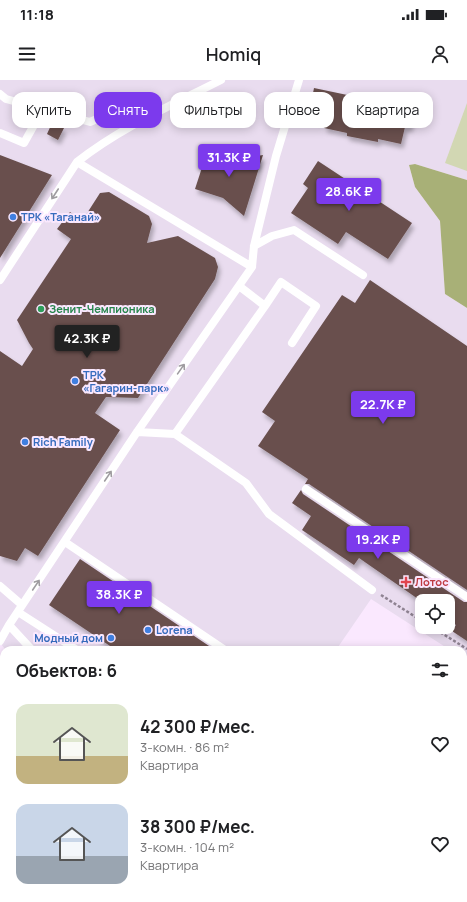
<!DOCTYPE html>
<html lang="ru">
<meta charset="utf-8">
<style>
body{margin:0;font-family:Manrope,sans-serif;background:#f2f2f2;color:#202124;height:100vh;display:flex;flex-direction:column;font-size:15px;white-space:nowrap}
*{box-sizing:border-box;margin:0}
p{font-size:13px;color:#757577}
.icon{flex:none;width:22px;height:22px;fill:none;stroke:currentColor;stroke-width:2;stroke-linecap:round;stroke-linejoin:round}
.map{position:relative;flex:1;overflow:hidden}
.details{position:absolute;left:0px;top:566px;width:467px;height:256px;display:flex;flex-direction:column;background:#fff;border-radius:12px 12px 0 0;box-shadow:0 2px 10px #0003}
.details>*{flex:none}
.banner{position:absolute;left:12px;top:12px;width:443px;height:36px;display:flex;gap:8px}
.fabs{position:absolute;left:415px;top:514px;display:grid;gap:8px}
.fabs a{display:grid;place-items:center;width:40px;height:40px;border-radius:8px;background:#fff;box-shadow:0 2px 10px #0003;font-size:20px}
.price{position:absolute;translate:-50% -34px;padding:0 9px;border-radius:4px;background:#7c3aed;color:#fff;font-size:13px;line-height:26px;filter:drop-shadow(0 1px 2px #0008)}
.price::after{content:'';position:absolute;left:50%;top:24px;width:12px;height:9px;margin-left:-6px;background:inherit;clip-path:polygon(0 0,100% 0,50% 100%)}
.price.selected{background:#222;color:#fff}
ul{padding:0;list-style:none}
li{display:flex;align-items:center;gap:12px;height:100px;padding:0 16px}
li span{display:grid;place-items:center;flex:none;width:112px;height:80px;border-radius:12px;color:#555}
li>.icon{margin-inline-start:auto}
span .icon{width:48px;height:48px;fill:#fffc;stroke-width:1}
li b{font-size:17px}
h2{display:flex;justify-content:space-between;align-items:center;height:48px;padding:0 16px;font-size:17px}
.tag{padding:0 14px;border-radius:12px;background:#fff;box-shadow:0 2px 10px #0003;font-size:14px;line-height:36px}
.tag.selected{background:#7c3aed;color:#fff}
.status{display:flex;justify-content:space-between;align-items:center;height:28px;padding:0 20px;background:#fff;direction:ltr}
.status svg{height:11px;fill:currentColor}
header{display:flex;justify-content:space-between;align-items:center;height:52px;padding:0 16px;background:#fff;font-size:18px;font-weight:600}
.map>svg:first-child{display:block}
.commercial{fill:#e9dcef;fill-rule:evenodd}
.green{fill:#d2d7b3}
.forest{fill:#a8b077}
.building{fill:#69504e;filter:url(#shadow)}
.lines{fill:none;stroke-linecap:round;stroke-linejoin:round}
.path{stroke:#8f8392;stroke-width:2.5;stroke-dasharray:3 2;stroke-linecap:butt}
.service{stroke:#fff;stroke-width:8}
.primary{stroke:#d4b297;stroke-width:22}
.oneway{stroke:#9f9ca0}
.shop-dot{fill:#3f7fe0;stroke:#fae8fe;stroke-width:1.5}
.leisure-dot{fill:#2e9e5b;stroke:#fae8fe;stroke-width:1.5}
.health-dot{fill:#e0444e;stroke:#fae8fe;stroke-width:1.5}
.labels{text-anchor:middle;stroke-width:4;stroke-linejoin:round;paint-order:stroke}
.shop-label{font-size:11px;font-weight:bold;fill:#366cbe;stroke:#fae8fe;text-anchor:start}
.leisure-label{font-size:11px;font-weight:bold;fill:#27864d;stroke:#fae8fe;text-anchor:start}
.health-label{font-size:11px;font-weight:bold;fill:#be3a42;stroke:#fae8fe;text-anchor:start}
</style>
<div class="status"><b>11:18</b><svg viewBox="0 0 49 12"><path d="M0 12V9h3v3zM5 12V6h3v6zM10 12V3h3v9zM15 12V0h3v12zM26 1h20v11H26zM47 4h2v5h-2z"/></svg></div>
<header><svg class="icon" aria-label="menu" viewBox="0 0 24 24"><path d="M4 6h16M4 12h16M4 18h16"/></svg>Homiq<svg class="icon" aria-label="person" viewBox="0 0 24 24"><circle cx="12" cy="8" r="4"/><path d="M4 21q1-7 8-7t8 7"/></svg></header>
<div class="map">
<svg width="467" height="822" viewBox="0 0 467 822">
<defs>
<filter id="shadow"><feDropShadow dx="2.5" dy="4.5" stdDeviation="2" flood-color="#0004"/></filter>
</defs>
<rect width="100%" height="100%" fill="#fae8fe"/>
<path class="commercial" d="M0,0H467V100L415,84L409,85L415,107L440,141L445,214L467,228V581L463,578V570H450L371,519L336,570H6L0,563ZM422,521H448V547H422Z
M0,686L4,691V818H109L113,822H0Z"/>
<path class="green" d="M467,23V91L445,83Z"/>
<path class="forest" d="M415,84L467,100V228L445,214L440,141L415,107L409,85Z"/>
<path class="building" d="M314,8L414,29L410,48L405,47L401,64L378,59V62L347,56V53L324,48L326,40L308,38Z
M52,43L64,48L58,60L47,54Z
M208,69L239,79L263,75L244,136L223,118L195,109Z
M0,75L52,95L0,178Z
M318,81L412,143L388,179L346,152L338,164L291,133L308,108L303,104Z
M109,112L149,136L152,144L147,163L178,156L215,178L218,187L215,199L138,318L106,317L95,333L120,350L38,476L25,468L17,481L0,476V271L22,286L33,269L29,263L17,240L71,159L57,149L70,132L82,141L100,113Z
M370,200L467,266V510L309,404H305L308,399L258,366L275,341L262,332L342,215L355,223Z
M301,410L303,414L464,522H467V561L452,551L456,545L448,539V521H421L359,478L354,485L302,450L311,436L292,423Z
M80,479L83,481L215,570H116L49,525Z"/>
<g class="lines">
<path class="path" d="M381,515L422,541
M432,547L467,569
M0,727L4,731
M223,818L227,822"/>
<path class="service" d="M0,14L6,19L90,42L144,18L154,34
M0,53L24,63L43,29
M77,82L252,187
M254,166L272,156L294,150L363,195
M0,200L77,82C120,48 172,25 221,0
M239,206L265,226
M137,352L175,354L246,403L269,434L372,510
M175,354L265,226L281,202L316,226L292,263
M306,409L467,517
M65,462L225,570
M0,506L22,525
M18,532L77,570
M9,545L32,570
M0,561L9,545L137,352L252,187L254,166L276,76L299,0
M463,635L467,630
M0,638L4,635
M78,822L80,818"/>
<path class="primary" d="M0,601L4,606
M0,662L4,666
M135,818L138,822
M179,818L182,822"/>
</g>
<defs><path id="oneway-shaft" d="M-6 0H5M1.5-3L5.5 0L1.5 3" fill="none" stroke-width="1.6" stroke-linecap="round" stroke-linejoin="round"/></defs>
<g class="oneway">
<use href="#oneway-shaft" transform="translate(55 114) rotate(123)"/>
<use href="#oneway-shaft" transform="translate(181 289) rotate(-55)"/>
<use href="#oneway-shaft" transform="translate(108 396) rotate(-56)"/>
<use href="#oneway-shaft" transform="translate(36 505) rotate(-56)"/>
</g>
<g class="shop-dot">
<circle cx="13" cy="137" r="4"/>
<circle cx="75" cy="301" r="4"/>
<circle cx="25" cy="362" r="4"/>
<circle cx="148" cy="550" r="4"/>
<circle cx="111" cy="558" r="4"/>
</g>
<circle class="leisure-dot" cx="41" cy="229" r="4"/>
<path class="health-dot" d="M404 496h4v4h4v4h-4v4h-4v-4h-4v-4h4z"/>
<g class="labels">
<g class="shop-label">
<text x="21" y="141">ТРК «Таганай»</text>
<text x="83" y="299">ТРК<tspan x="83" dy="13">«Гагарин-парк»</tspan></text>
<text x="33" y="366">Rich Family</text>
<text x="156" y="554">Lorena</text>
<text x="103" y="562" text-anchor="end">Модный дом</text>
</g>
<g class="leisure-label">
<text x="49" y="233">Зенит-Чемпионика</text>
</g>
<g class="health-label">
<text x="415" y="506">Лотос</text>
</g>
</g>
</svg>
<div class="fabs">
<a><svg class="icon" aria-label="locate" viewBox="0 0 24 24"><circle cx="12" cy="12" r="6"/><path d="M12 2v4M12 18v4M2 12h4M18 12h4"/></svg></a>
</div>
<b class="price" style="left:229px;top:98px">31.3K ₽</b>
<b class="price" style="left:349px;top:132px">28.6K ₽</b>
<b class="price selected" style="left:87px;top:279px">42.3K ₽</b>
<b class="price" style="left:383px;top:345px">22.7K ₽</b>
<b class="price" style="left:378px;top:480px">19.2K ₽</b>
<b class="price" style="left:119px;top:535px">38.3K ₽</b>
<div class="banner">
<a class="tag">Купить</a>
<a class="tag selected">Снять</a>
<a class="tag">Фильтры</a>
<a class="tag">Новое</a>
<a class="tag">Квартира</a>
</div>
<section class="details">
<h2>Объектов: 6<svg class="icon" aria-label="filters" viewBox="0 0 24 24"><path d="M4 7h16M4 17h16"/><circle cx="9" cy="7" r="2"/><circle cx="15" cy="17" r="2"/></svg></h2>
<ul>
<li><span style="background:linear-gradient(#dfe7d0 65%,#c2b280 0)"><svg class="icon" aria-label="home" viewBox="0 0 24 24"><path d="M3 11l9-7 9 7M6 9v11h12V9"/></svg></span><div><b>42 300 ₽/мес.</b><p>3-комн. · 86 m²</p><p>Квартира</p></div><svg class="icon" aria-label="heart" viewBox="0 0 24 24"><path d="M12 20l-8-8c-3-5 5-10 8-4 3-6 11-1 8 4z"/></svg></li>
<li><span style="background:linear-gradient(#c9d6e8 65%,#9aa5b1 0)"><svg class="icon" aria-label="home" viewBox="0 0 24 24"><path d="M3 11l9-7 9 7M6 9v11h12V9"/></svg></span><div><b>38 300 ₽/мес.</b><p>3-комн. · 104 m²</p><p>Квартира</p></div><svg class="icon" aria-label="heart" viewBox="0 0 24 24"><path d="M12 20l-8-8c-3-5 5-10 8-4 3-6 11-1 8 4z"/></svg></li>
</ul>
</section>
</div>
